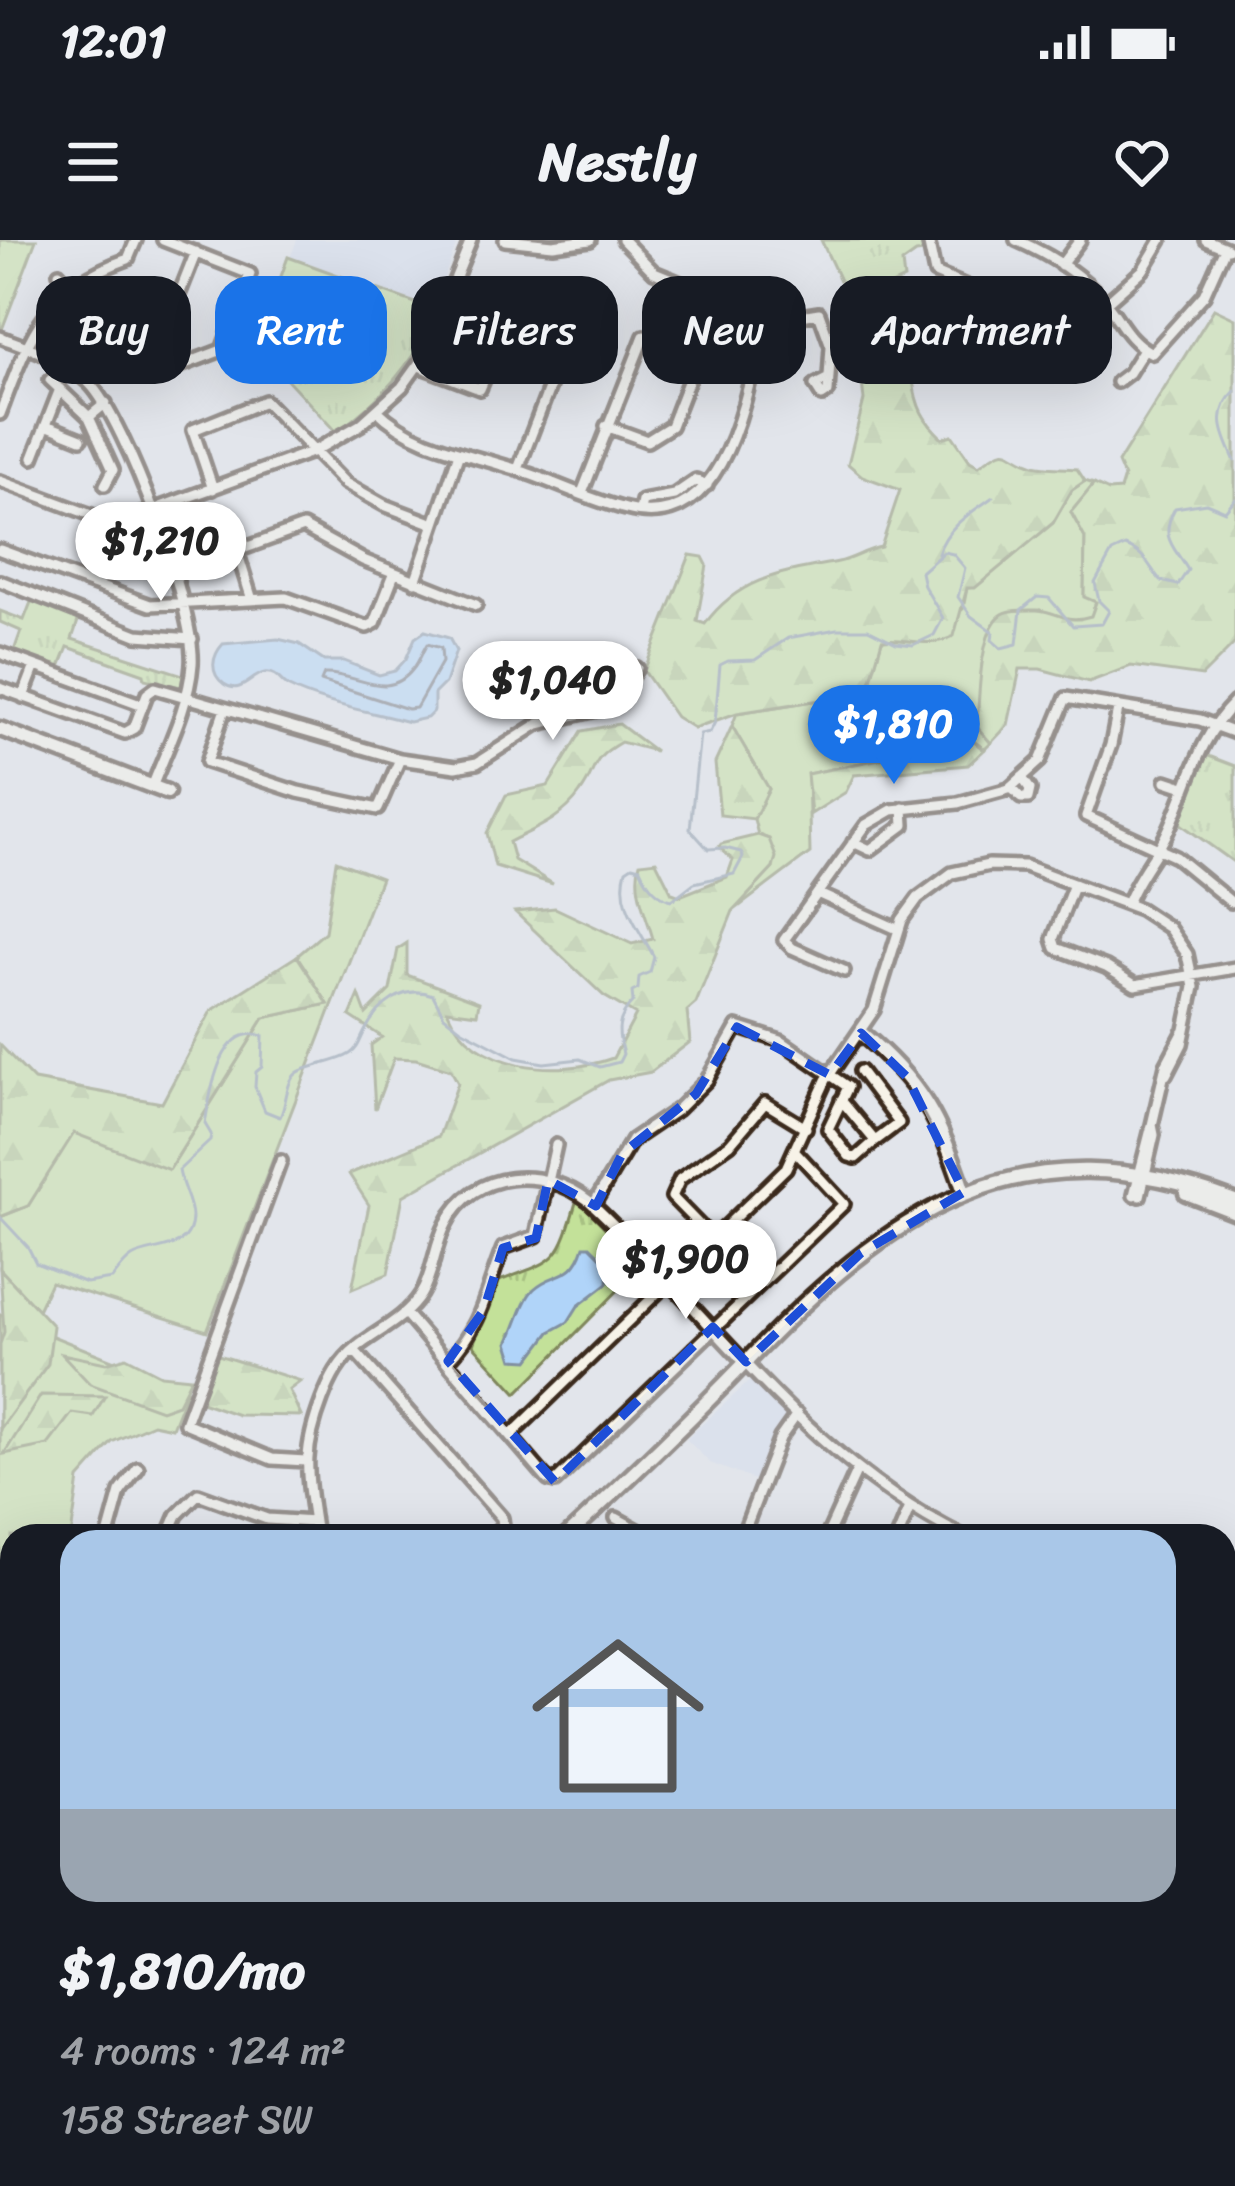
<!DOCTYPE html>
<meta charset="utf-8">
<style>
body{margin:0;font-family:Sriracha,sans-serif;background:#20242c;color:#f1f3f6;height:100vh;display:flex;flex-direction:column;font-size:45px;white-space:nowrap}
*{box-sizing:border-box;margin:0}
p{font-size:39px;color:#9ea1a6}
.icon{flex:none;width:66px;height:66px;fill:none;stroke:currentColor;stroke-width:2;stroke-linecap:round;stroke-linejoin:round}
.map{position:relative;flex:1;overflow:hidden}
.details{position:absolute;left:0px;top:1284px;width:1236px;height:663px;display:flex;flex-direction:column;background:#171b24;border-radius:36px 36px 0 0;box-shadow:0 12px 48px #0002}
.details>*{flex:none}
.banner{position:absolute;left:36px;top:36px;width:1164px;height:108px;display:flex;gap:24px}
.price{position:absolute;translate:-50% -102px;padding:0 27px;border-radius:42px;background:#fff;color:#222;font-size:39px;line-height:78px;filter:drop-shadow(0 3px 6px #0008)}
.price::after{content:'';position:absolute;left:50%;top:72px;width:36px;height:27px;margin-left:-18px;background:inherit;clip-path:polygon(0 0,100% 0,50% 100%)}
.price.selected{background:#1a73e8;color:#fff}
ul{padding:0;list-style:none}
li{display:grid;align-content:center;gap:24px;height:636px;padding:0 60px}
li span{display:grid;place-items:center;height:372px;border-radius:36px;color:#555}
li>.icon{margin-inline-start:auto}
span .icon{width:216px;height:216px;fill:#fffc;stroke-width:1}
li b{font-size:51px}
.pill{padding:0 42px;border-radius:36px;background:#171b24;box-shadow:0 12px 48px #0002;font-size:42px;line-height:108px}
.pill.selected{background:#1a73e8;color:#fff}
.status{display:flex;justify-content:space-between;align-items:center;height:84px;padding:0 60px;background:#171b24;direction:ltr}
.status svg{height:33px;fill:currentColor}
header{display:flex;justify-content:space-between;align-items:center;height:156px;padding:0 60px;background:#171b24;font-size:54px;font-weight:700}
.map>svg:first-child{display:block}
.built{fill:#d3dbed}
.grass{fill:#c3e199;stroke:#7f865c;stroke-width:3}
.forest{fill:url(#forest-firs);stroke:#7f865c;stroke-width:3}
.park{fill:url(#park-tufts);stroke:#7f865c;stroke-width:3}
.water{fill:#b0d4f9;stroke:#8190a1;stroke-width:3}
.lines{fill:none;stroke-linecap:round;stroke-linejoin:round}
.shore{stroke:#6a6e76;stroke-width:3}
.stream{stroke:#8190a1;stroke-width:3}
.minor-casing{stroke:#3b2a1e;stroke-width:18}
.major-casing{stroke:#3b2a1e;stroke-width:21}
.minor{stroke:#f7f3e8;stroke-width:9}
.major{stroke:#f7f3e8;stroke-width:12}
.marked{fill:none;stroke:#1d4ed8;stroke-width:9;stroke-dasharray:24 15;stroke-linejoin:round}
</style>
<div class="status"><b>12:01</b><svg viewBox="0 0 49 12"><path d="M0 12V9h3v3zM5 12V6h3v6zM10 12V3h3v9zM15 12V0h3v12zM26 1h20v11H26zM47 4h2v5h-2z"/></svg></div>
<header><svg class="icon" aria-label="menu" viewBox="0 0 24 24"><path d="M4 6h16M4 12h16M4 18h16"/></svg>Nestly<svg class="icon" aria-label="heart" viewBox="0 0 24 24"><path d="M12 20l-8-8c-3-5 5-10 8-4 3-6 11-1 8 4z"/></svg></header>
<div class="map">
<svg width="1235" height="1946" viewBox="0 0 1235 1946">
<defs>
<pattern id="forest-firs" width="22" height="20" patternUnits="userSpaceOnUse" patternTransform="scale(3)"><rect width="22" height="20" fill="#c3e199"/><path d="M5 1l3.5 6h-7zM16 11l3.5 6h-7z" fill="#a8c183"/></pattern>
<pattern id="park-tufts" width="24" height="20" patternUnits="userSpaceOnUse" patternTransform="scale(3)"><rect width="24" height="20" fill="#c3e199"/><path d="M3 7l-1-3M5 7V3M7 7l1-3M15 17l-1-3M17 17v-4M19 17l1-3" fill="none" stroke="#a8c183"/></pattern>
</defs>
<rect width="100%" height="100%" fill="#e2e5eb"/>
<filter id="ink" filterUnits="userSpaceOnUse"><feTurbulence type="fractalNoise" baseFrequency=".00833" numOctaves="2"/><feDisplacementMap in="SourceGraphic" scale="24" xChannelSelector="R" yChannelSelector="G"/><feConvolveMatrix kernelMatrix="1 2 1 2 8 2 1 2 1" color-interpolation-filters="sRGB"/></filter>
<g filter="url(#ink)">
<path class="built" d="M297,0H458L432,70L290,18Z
M753,1138L786,1173L757,1241L710,1223L686,1199Z
M1224,1865L1235,1870V1946H1150L1156,1935H1224Z"/>
<path class="grass" d="M0,0H36L1,92L0,91Z
M1085,241L1094,244L1071,273L1085,298L1084,356L1096,362L1091,377L1072,381L1040,370L982,424L977,486L991,503L985,509L972,500L808,534L810,613L733,671L773,628L769,599L758,595L754,579L769,549L732,486L737,473L852,455L861,458L871,439L882,400L909,397L919,401L963,369L967,348L975,347L1053,283L1072,250Z
M336,621L381,638L207,1091L51,1042L38,1070L0,1029V977L28,966L73,892L170,929L264,778L328,764L297,716L325,692Z
M0,1075L187,1150L172,1188L153,1184L112,1202L79,1239L71,1296H12V1381H0Z
M0,1452L12,1457V1605L0,1636Z"/>
<path class="forest" d="M895,44C905,60 916,64 931,76C939,82 941,92 949,98C974,114 986,81 1008,76C1025,73 1040,80 1056,85L1054,90L1006,96L974,125L922,127L913,140C916,166 923,180 942,198L952,195L970,221L979,226C1013,200 1003,215 1034,225C1047,229 1063,227 1077,229L1085,241L1072,250L1053,283L975,348H967L954,396C926,410 912,397 882,400L867,453L861,458L852,455L737,473L694,488L676,477L644,431L690,315L703,317L707,325L697,381L705,384C739,337 784,332 838,322C853,319 865,310 881,307L900,250L862,236L848,224L864,160L862,142L880,112L858,63Z
M1214,69L1235,79V403L1202,436L1131,426L1089,442L1040,429H1020L1008,485L991,503L977,487C979,460 979,394 1000,376C1008,369 1026,370 1037,370C1060,372 1065,384 1091,376L1096,362L1084,357L1085,298L1071,272L1094,244L1109,251L1120,250L1124,237L1118,223Z
M619,484L655,511L621,502C588,521 599,527 580,553C563,578 535,589 509,602L514,620L553,644L495,626L487,593L506,555L548,546L582,491Z
M732,486L769,549L754,579L720,575L715,523Z
M972,500L984,510L968,525L854,535L846,552L811,574L807,534Z
M758,595L769,599L776,617L773,628L733,671L696,763L687,771L690,802L651,832L609,840L403,956L388,1034L352,1049L369,965L349,934L439,896L458,843L451,830L416,819L394,818L375,869L371,805L382,797L350,776L359,755L366,774L390,750L398,709L407,703V735L479,762L477,774L447,770C473,832 559,837 613,818L636,775L604,756L515,672L555,668L632,704L653,699C647,675 632,649 640,623L656,621L672,653L680,656L727,637L733,620L719,607L721,604Z
M297,716L328,764L264,778L169,930L74,893L28,966L0,977V805L34,840L162,863L211,771Z
M0,1029L53,1086L48,1124L0,1189V1104L4,1092Z
M212,1113L301,1141L289,1150L301,1176L238,1175L201,1162L199,1152Z
M62,1114L106,1123L126,1117L161,1135L191,1138L178,1164L161,1170L90,1144Z
M41,1155L105,1156L93,1176L72,1173L48,1205L4,1214Z"/>
<path class="park" d="M821,0H922L924,12L916,13L902,23L904,39L851,64Z
M288,17L432,69L435,77C411,126 381,160 336,192L256,106Z
M33,357L80,375L72,399L183,435L181,447L145,439L144,434L68,407L58,432L13,414L21,391L0,382V371L24,380Z
M1206,515L1235,526V623L1178,582Z
M577,959L642,1026L517,1153L473,1105L496,1042C559,1019 558,1024 577,959Z"/>
<path class="water" d="M425,391L449,398L456,411L445,443L434,454V471L427,478L409,482C373,472 322,464 289,447C283,444 280,438 275,435C255,424 245,459 224,444C209,433 212,416 223,404L278,399L299,404L324,421H344L379,435L395,431L406,419L415,398Z
M584,1006H590L609,1025L608,1043L578,1066L568,1082L550,1092L529,1120L513,1119L508,1103C516,1088 522,1061 534,1049C554,1030 573,1042 584,1006Z"/>
<g class="lines">
<path class="shore" d="M427,404L441,408L442,422L416,468L408,469L321,441L324,434C356,432 387,463 413,429C419,422 422,412 427,404Z"/>
<path class="stream" d="M1235,151C1211,174 1224,197 1235,221
M938,314C947,286 970,273 993,257
M0,977L28,1007L36,1023L86,1043L112,1039C118,1031 124,1022 132,1017C153,1005 192,1013 192,977C192,962 181,946 179,930L210,901L211,894L205,884C210,855 219,782 263,796L262,827L256,832L255,847L265,871L280,877C287,865 285,842 297,833C306,826 336,823 350,814C359,808 360,800 365,791C379,764 404,744 433,755L444,776L461,789L516,818L544,823L580,819L600,827L619,822L623,814C617,793 616,779 633,762L632,752L638,749L639,737L650,732L654,717C640,689 616,664 626,630L632,626L640,628C646,642 656,657 672,660L694,643L734,634L743,617L741,612L725,608L708,609L690,589L700,494L710,492L715,482L720,425L728,421L755,420L788,398L837,389H868L896,403L913,405L934,395L943,378L924,346L921,332L944,312L953,314L965,328L958,357L971,376L993,392L992,400L1001,408L1017,404L1021,370L1037,357L1049,358L1073,386L1102,384L1109,371L1099,361L1095,343L1112,312L1125,306C1146,313 1148,326 1161,341L1178,345L1188,330C1175,307 1158,299 1175,268L1206,263L1225,271L1235,259"/>
<g class="minor-casing">
<path id="minor" d="M505,0L553,5L590,0
M623,0L654,32L764,77L782,79L819,73L831,106L828,152L822,156L815,145L827,139
M928,0L935,33L983,53
M1016,0C1046,13 1077,32 1099,55C1120,76 1124,99 1152,113L1204,55L1225,8
M1206,0L1228,9
M1061,25L1080,0
M59,33L70,48
M975 62a9 9 0 1 1 18 0a9 9 0 1 1-18 0Z
M1106,63L1143,30L1161,0
M122,85L164,132L222,110L250,34L163,0
M0,97C32,109 64,119 89,143C126,180 196,372 192,424C189,466 167,508 152,547
M419,126L480,149L514,70L574,72L575,81L518,229
M76,132L105,96L175,65L196,12
M50,140L89,177L106,163
M1117,142L1129,133L1144,109
M377,170C415,208 473,214 521,231C556,243 590,260 626,269C730,297 748,144 764,77
M0,174C29,97 44,48 128,19L136,0
M89,177L113,230L105,245
M46,185L81,199
M606,186L647,201L671,186L698,116
M33,218L60,149
M0,241L94,276L128,279L314,211L360,185L402,147L423,118L471,0
M213,249L193,190L265,161L345,243L384,265L434,284
M582,253L644,96L754,137
M640,271L642,261L674,255L696,240L707,245
M0,310L150,365L286,358L367,387L375,383L394,334
M0,341L137,395L192,399
M415,342L459,213
M252,360L237,311L303,287L363,320L476,365
M0,413L143,465
M0,448L125,493L134,488L147,454L155,448L400,519L456,527L477,523L538,484L601,469L619,456L637,428
M23,457L35,426
M225,469L207,522L298,552L378,569L400,519
M1118,469L1111,505L1086,576L1176,617L1231,662
M1166,541L1184,547
M1011,547L1021,558H1028L1030,549L1023,539
M853,602L870,610L904,585L903,568
M1074,644L1053,699L1056,708L1106,727L1135,745L1235,728
M819,654L897,689
M1127,664C1136,639 1153,620 1165,597C1189,550 1195,501 1235,462
M844,731L792,708L784,700L866,585L892,570L958,563L1009,549L1040,521L1066,458L1200,480L1235,493
M841,860L875,901L899,883L860,831
M1152,885L1166,825L1183,793
M281,921L185,1183L272,1219L306,1221
M1134,955L1152,885L1154,895L1140,956
M593,965L632,900L678,869L707,840L737,787L781,801L848,847L828,889L849,916L856,918L875,901
M712,998L672,957L680,939L730,904L765,863L806,888
M405,1073L548,1240L555,1242L844,964L796,912
M354,1110L502,1278L503,1286L490,1296
M448,1121C483,1084 485,1053 503,1008L536,996L556,905
M512,1194L786,928L826,840L874,770L902,680L918,658L952,633L989,625L1025,626L1140,669L1169,688L1187,714L1194,747L1182,804L1166,835
M616,1278L649,1296
M108,1296L120,1252L138,1228
M168,1296L177,1275L198,1254L267,1279L314,1282
M316,1296C308,1238 300,1217 322,1160C330,1139 339,1121 357,1107C379,1090 406,1078 421,1054C434,1033 434,1006 446,984C473,929 545,926 589,961C711,1074 810,1222 963,1296
M742,1296L780,1198L797,1174
M827,1296L857,1230
M898,1296L910,1267
M0,1935L35,1946
M937,1935L983,1946
M661,1946L665,1935
M1007,1946L1010,1935"/>
</g>
<g class="major-casing">
<path id="major" d="M0,489L167,552
M861,793C920,841 941,881 964,952
M1186,953L1235,972
M567,1296C627,1240 687,1183 744,1124C889,971 1019,880 1235,961
M0,1665L12,1650
M0,1684L12,1689
M1224,1745L1235,1716
M1224,1833L1234,1840
M1224,1853L1235,1857
M1135,1946L1142,1935"/>
</g>
<use href="#minor" class="minor"/>
<use href="#major" class="major"/>
</g>
</g>
<path d="M0 0H1235V1946H0ZM737,787L830,835L861,793L907,837L964,952L861,1013L746,1122L713,1087L555,1242L448,1121L484,1070L503,1008L536,998L548,940L596,966L622,914L696,854Z" fill="#e2e5eb" fill-opacity=".55" fill-rule="evenodd"/>
<path class="marked" d="M737,787L830,835L861,793L907,837L964,952L861,1013L746,1122L713,1087L555,1242L448,1121L484,1070L503,1008L536,998L548,940L596,966L622,914L696,854Z"/>
</svg>
<b class="price" style="left:161px;top:364px">$1,210</b>
<b class="price" style="left:553px;top:503px">$1,040</b>
<b class="price selected" style="left:894px;top:547px">$1,810</b>
<b class="price" style="left:686px;top:1082px">$1,900</b>
<div class="banner">
<a class="pill">Buy</a>
<a class="pill selected">Rent</a>
<a class="pill">Filters</a>
<a class="pill">New</a>
<a class="pill">Apartment</a>
</div>
<section class="details">
<ul>
<li><span style="background:linear-gradient(#a9c7e8 75%,#9aa5b1 0)"><svg class="icon" aria-label="home" viewBox="0 0 24 24"><path d="M3 11l9-7 9 7M6 9v11h12V9"/></svg></span><div><b>$1,810/mo</b><p>4 rooms · 124 m²</p><p>158 Street SW</p></div></li>
</ul>
</section>
</div>
